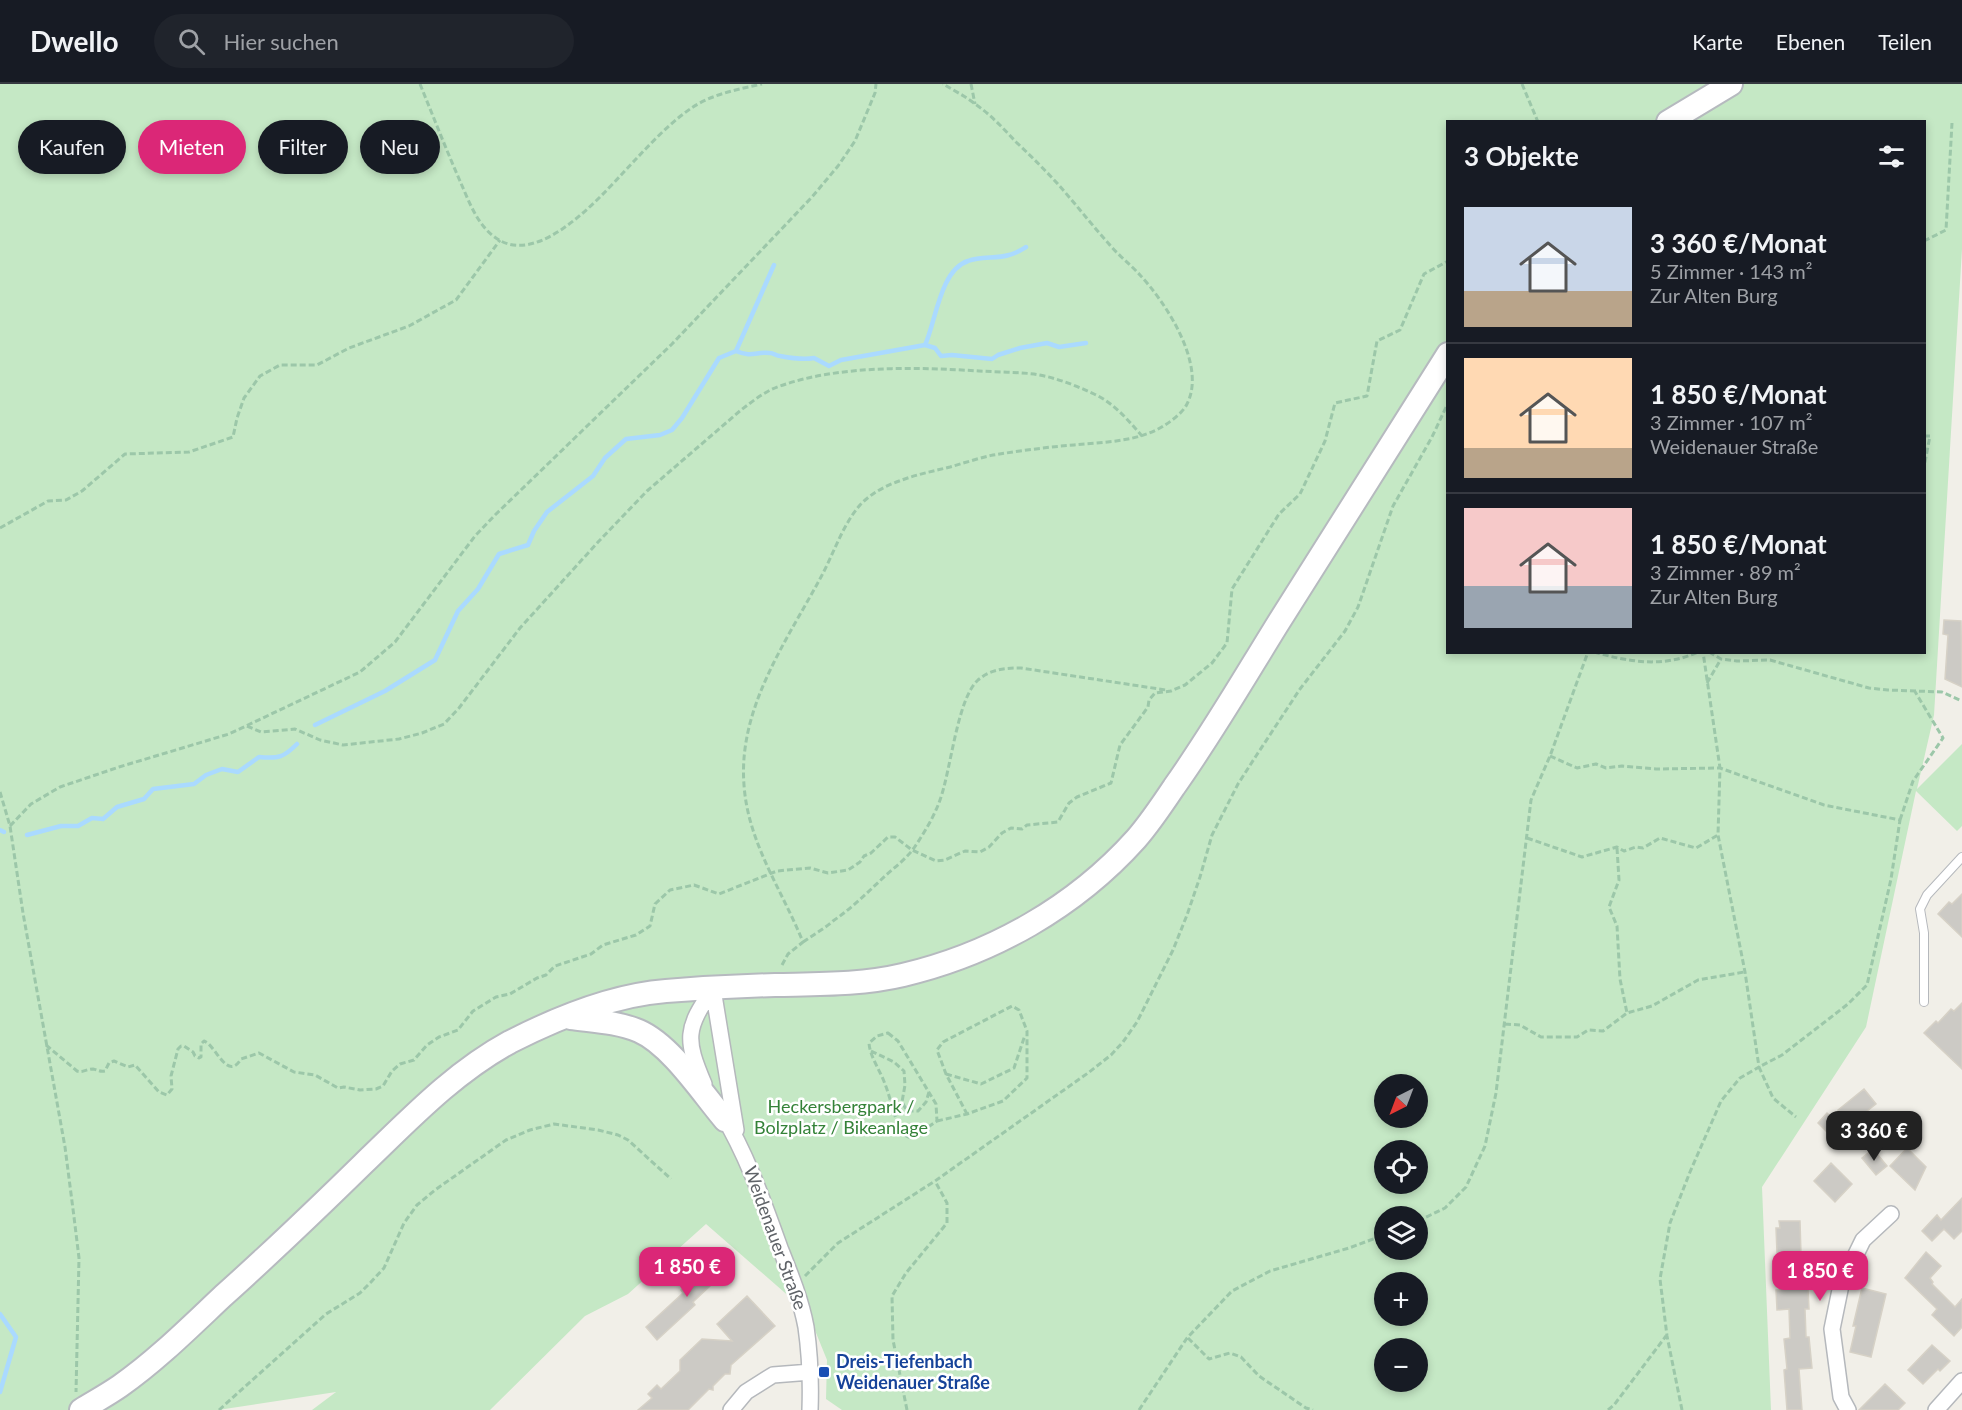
<!DOCTYPE html>
<html lang="de">
<meta charset="utf-8">
<style>
body{margin:0;font-family:Lato,sans-serif;background:#20242c;color:#f1f3f6;height:100vh;display:flex;flex-direction:column;font-size:22px;white-space:nowrap}
*{box-sizing:border-box;margin:0}
p{font-size:20px;color:#9ea1a6}
.icon{flex:none;width:33px;height:33px;fill:none;stroke:currentColor;stroke-width:2;stroke-linecap:round;stroke-linejoin:round}
.map{position:relative;flex:1;overflow:hidden}
.side{position:absolute;left:1446px;top:36px;width:480px;height:534px;display:flex;flex-direction:column;background:#171b24;border-radius:0px;box-shadow:0 3px 9px #0003}
.side>*{flex:none}
.hud{position:absolute;left:18px;top:36px;width:570px;height:54px;display:flex;gap:12px}
.needle{width:39px;rotate:222deg}
.buttons{position:absolute;left:1374px;top:990px;display:grid;gap:12px}
.buttons a{display:grid;place-items:center;width:54px;height:54px;border-radius:50%;background:#171b24;box-shadow:0 3px 9px #0003;font-size:30px}
.price{position:absolute;translate:-50% -51px;padding:0 14px;border-radius:12px;background:#db2777;color:#fff;font-size:20px;line-height:39px;filter:drop-shadow(0 2px 3px #0008)}
.price::after{content:'';position:absolute;left:50%;top:36px;width:18px;height:14px;margin-left:-9px;background:inherit;clip-path:polygon(0 0,100% 0,50% 100%)}
.price.on{background:#222;color:#fff}
ul{padding:0;list-style:none}
li{display:flex;align-items:center;gap:18px;height:150px;padding:0 18px}
li+li{border-top:2px solid #363941}
li span{display:grid;place-items:center;flex:none;width:168px;height:120px;border-radius:0px;color:#555}
li>.icon{margin-inline-start:auto}
span .icon{width:72px;height:72px;fill:#fffc;stroke-width:1}
li b{font-size:26px}
h2{display:flex;justify-content:space-between;align-items:center;height:72px;padding:0 18px;font-size:26px}
.tag{padding:0 21px;border-radius:27px;background:#171b24;box-shadow:0 3px 9px #0003;font-size:21px;line-height:54px}
.tag.on{background:#db2777;color:#fff}
header{display:flex;align-items:center;gap:36px;box-sizing:border-box;height:84px;padding:0 30px;background:#171b24;border-bottom:2px solid #363941}
header strong{font-size:28px}
nav{display:flex;gap:33px;margin-inline-start:auto;font-size:21px}
.search{width:420px;height:54px;background:#20242c;display:flex;align-items:center;gap:15px;box-sizing:border-box;padding:0 21px;border-radius:33px;color:#9ea1a6;font-size:22px}
.map>svg:first-child{display:block}
.green{fill:#c5e8c5;fill-rule:evenodd}
.lines{fill:none;stroke-linecap:round;stroke-linejoin:round}
.stream{stroke:#aadaff;stroke-width:4.5}
.building{fill:#cccac5;stroke:#d6d1c6;stroke-width:1.5}
.lane-casing{stroke:#b5b8bc;stroke-width:10}
.street-casing{stroke:#b5b8bc;stroke-width:18}
.secondary-casing{stroke:#b6babf;stroke-width:26}
.path{stroke:#9cc7a9;stroke-width:3;stroke-dasharray:6 3;stroke-linecap:butt}
.lane{stroke:#fff;stroke-width:8}
.street{stroke:#fff;stroke-width:15}
.secondary{stroke:#fff;stroke-width:22}
.transit-dot{fill:#1a4fb4;stroke:#fff;stroke-width:2}
.labels{text-anchor:middle;stroke-width:5;stroke-linejoin:round;paint-order:stroke}
.park-label{font-size:18px;fill:#348238;stroke:#fff}
.street-label{font-size:18px;fill:#5f6368;stroke:#fff}
.transit-label{font-size:18px;font-weight:bold;fill:#164399;stroke:#fff;text-anchor:start}
</style>
<header>
<strong>Dwello</strong>
<div class="search"><svg class="icon" aria-label="search" viewBox="0 0 24 24"><circle cx="10" cy="10" r="6"/><path d="M15 15l6 6"/></svg>Hier suchen</div>
<nav><a>Karte</a><a>Ebenen</a><a>Teilen</a></nav>
</header>
<div class="map">
<svg width="1962" height="1326" viewBox="0 0 1962 1326">
<rect width="100%" height="100%" fill="#f1efe8"/>
<path class="green" d="M0,0H1962V165L1934,631L1917,705L1962,660V742L1957,747L1916,707L1866,943L1762,1103L1771,1326H842L826,1315L827,1276L808,1229L706,1140L628,1210L585,1232L490,1326H312L336,1308L218,1326H0ZM1448,38H1924V568H1448ZM1384,1000H1418V1034H1384ZM1384,1066H1418V1100H1384ZM1384,1132H1418V1166H1384ZM1384,1198H1418V1232H1384ZM1384,1264H1418V1298H1384Z"/>
<g class="lines">
<path class="stream" d="M925,261C936,237 940,186 968,177C981,172 996,175 1009,171C1015,170 1021,166 1026,163
M736,267C752,274 757,267 770,269C774,269 776,272 780,272C791,274 802,276 814,274L829,282L841,276L925,261L935,264L941,272L952,271L992,275L998,271L1020,264L1047,259L1059,263L1086,259
M315,641L385,607L435,576L458,527L478,505L499,470L528,461L534,447L547,428L593,392L605,374L626,355L660,351L672,346L682,334L719,274L736,267L774,181
M0,746L4,748
M27,751L61,742H78L92,734L103,735L117,723L144,715L153,705L194,700L206,691L222,685L238,688L259,673C279,675 284,673 297,660
M0,1230L16,1253L0,1308"/>
</g>
<path class="building" d="M1944,536L1961,537L1962,603L1945,595L1948,551L1943,550Z
M1962,810V853L1938,830L1949,818L1952,820Z
M1962,919V985L1924,949L1936,937L1938,939L1951,925L1954,927Z
M1864,1005L1876,1020L1862,1031L1869,1040L1857,1050L1838,1026Z
M1827,1029L1838,1039L1828,1049L1818,1039Z
M1907,1064L1926,1083L1915,1106L1890,1082Z
M1873,1065L1887,1082L1876,1091L1862,1074Z
M1831,1079L1852,1100L1835,1118L1814,1097Z
M1962,1114V1147L1954,1155L1944,1145L1932,1157L1922,1147L1937,1131L1941,1136Z
M1779,1137H1800L1802,1205H1808L1809,1225H1805L1806,1253H1809L1812,1284L1799,1285L1802,1326H1787L1784,1286L1787,1285L1784,1255L1790,1254L1789,1225L1777,1226L1776,1206H1780L1779,1169H1777L1776,1144H1780Z
M1926,1168L1941,1182L1930,1194L1933,1198L1932,1200L1955,1223L1962,1215V1243L1954,1252L1932,1231L1937,1225L1905,1194Z
M717,1172L728,1185L693,1218L695,1221L657,1256L646,1243L683,1209L681,1206Z
M1862,1204L1886,1210L1871,1273L1850,1268L1856,1242H1853Z
M747,1212L775,1242L731,1281L730,1290H725L713,1302V1306L709,1305L688,1326H638L652,1314L648,1310L657,1301L661,1305L680,1287V1276L702,1255L732,1257L717,1240Z
M1932,1261L1950,1277L1940,1287L1938,1285L1923,1300L1908,1286Z
M1885,1300L1905,1319L1898,1326H1859Z"/>
<g class="lines">
<g class="lane-casing">
<path id="lane" d="M1924,918V849L1920,825L1927,811L1962,773"/>
</g>
<g class="street-casing">
<path id="street" d="M713,905L736,1046
M704,1000C685,955 685,945 713,905
M721,1028C747,1071 763,1117 780,1164C790,1189 801,1216 806,1243C810,1271 811,1298 810,1326
M731,1326L746,1308L773,1291L811,1288
M1848,1326L1841,1313L1832,1245L1841,1201L1863,1156L1891,1130
M1936,1326L1962,1297"/>
</g>
<g class="secondary-casing">
<path id="secondary" d="M1668,38L1731,0
M571,934C593,937 618,938 639,947C671,961 702,1009 725,1036
M81,1326C94,1318 107,1311 120,1302C157,1276 190,1243 223,1212C271,1169 317,1125 363,1080C409,1036 453,989 510,958C557,934 613,911 666,907C702,904 739,902 775,901C818,900 861,901 903,891C992,870 1075,823 1136,755C1150,739 1162,721 1174,703C1211,651 1243,596 1277,541C1334,451 1391,361 1448,270"/>
</g>
<path class="path" d="M420,0C433,32 446,65 460,97C468,115 476,138 492,151C538,191 608,104 636,75C653,57 672,37 693,23C713,10 739,5 762,0
M971,0L975,20
M1522,0L1538,38
M1924,157L1946,146L1952,39
M1924,352H1930L1924,383
M0,444L48,417L66,416L82,407L125,370L189,368L233,353L237,334L244,314L260,292L280,281H317L349,264L409,242L456,216L500,156
M1594,568C1629,578 1663,584 1698,568
M1709,568L1721,575L1737,577L1770,576L1869,604L1888,606L1942,608L1962,617
M1707,599L1721,575
M247,642L261,648L295,645L320,656L343,661L399,655L422,649L444,640L459,624L520,544L599,457L647,407L741,326C753,317 765,307 780,302C840,281 915,283 979,287C997,288 1016,288 1034,290C1054,293 1075,301 1094,310C1114,319 1127,335 1142,352
M1550,672L1577,684L1596,680L1606,684L1622,682L1656,685L1720,684L1824,721L1900,736L1891,795L1867,901L1848,920L1782,971L1759,983L1773,1014L1796,1033
M0,708L10,742L23,829L65,1063L74,1133L79,1174L76,1308
M1900,736L1913,697L1943,654L1914,606
M10,742L31,720L60,703L119,683L229,650L360,588L395,558L475,452L495,431L672,260L812,113L838,82L855,57L875,9L876,0
M1527,754L1582,773L1617,763L1624,767L1636,763L1643,764L1660,754L1696,764L1718,751
M1617,764L1619,796L1609,823L1617,842L1620,895L1627,929
M803,858C813,851 824,845 833,837C852,824 868,808 885,792C895,783 906,775 914,764C924,749 934,733 940,716C951,686 957,615 978,596C991,585 1005,584 1021,584L1166,606
M782,881L788,870L803,858C782,806 748,759 744,701C738,624 786,558 821,493C834,469 842,442 860,421C871,409 887,401 902,396C918,390 934,387 950,383C964,379 979,374 993,371C1019,367 1047,363 1074,361C1104,358 1139,358 1165,341C1173,336 1183,328 1187,320C1207,281 1166,219 1140,191C1130,180 1118,171 1109,160C1091,140 1074,118 1056,98C1043,84 1030,71 1016,58C1003,44 990,30 975,20C965,12 953,6 943,0
M1505,940L1520,941L1541,953H1577L1588,946L1603,947L1627,929L1652,922L1698,896L1744,888
M888,949L898,957L936,1020L937,1037L912,1054C906,1053 904,1051 901,1046C893,1031 891,1015 885,1000C880,986 870,973 869,959L877,952Z
M46,961L77,987C83,989 86,985 93,985C98,986 100,988 105,987L109,979L114,977L128,983L135,981L159,1008L167,1011L172,1005L171,992L178,965L181,962H184L193,968L195,972L199,974L201,973V960L204,957C216,961 227,998 241,975L259,969L294,988L315,991L338,1004L344,1003L360,1006L376,1005L383,1002L392,987L400,980L414,976L427,961L439,953L458,946L473,927L496,913L510,910L537,894L546,891L555,882L591,870L603,861L636,851L650,842L655,820L670,806L694,801L719,810L777,787L810,784L828,789L848,786L860,778L864,772L871,769L888,753H895L912,766L936,777L945,776L965,767L980,768L989,763L1002,749L1011,744L1022,745L1027,741L1058,738L1069,719L1077,713L1111,699L1120,661L1148,623L1149,616L1155,609L1171,607L1185,601L1212,579L1227,559L1232,505L1279,430L1300,410L1325,357L1335,319L1367,312L1377,257L1400,246L1424,190L1448,177
M871,967L894,978L904,987L905,1001L902,1018L907,1027H918L926,1018L929,1008
M946,990L981,1000L1014,984L1025,951
M937,1037L967,1030L1003,1017L1027,994V947L1019,926L1012,922L943,958L937,966L946,990L967,1030
M1418,1137L1445,1124L1466,1103L1485,1062L1496,1009L1531,716L1550,672L1588,568
M805,1192L838,1159L935,1097L1088,989L1111,971L1123,958L1137,938L1173,866L1187,831L1200,793L1212,751L1238,700L1256,672L1300,605L1345,547L1358,523L1393,422L1432,353L1448,319
M1188,1254L1209,1275L1230,1269L1241,1273L1259,1292L1306,1324L1313,1326
M219,1326L326,1230L360,1209L371,1198L384,1184L404,1139L417,1121L435,1106L506,1056L530,1046L554,1040L598,1046L618,1051L628,1056L671,1095
M907,1326L893,1256L892,1212L906,1189L947,1139V1119L935,1097
M1139,1326L1187,1254L1232,1207L1270,1187L1349,1164L1384,1151
M1608,1326L1614,1321L1666,1252
M1682,1326L1667,1252L1660,1195L1670,1139L1690,1088L1721,1017L1740,994L1759,983L1745,888L1718,751L1720,684L1703,568"/>
<use href="#lane" class="lane"/>
<use href="#street" class="street"/>
<use href="#secondary" class="secondary"/>
</g>
<rect class="transit-dot" x="818" y="1282" width="12" height="12" rx="3"/>
<g class="labels">
<g class="park-label">
<text x="841" y="1029">Heckersbergpark /<tspan x="841" dy="21">Bolzplatz / Bikeanlage</tspan></text>
</g>
<g class="street-label">
<text transform="translate(775 1154) rotate(70)" y="6">Weidenauer Straße</text>
</g>
<g class="transit-label">
<text x="836" y="1284">Dreis-Tiefenbach<tspan x="836" dy="21">Weidenauer Straße</tspan></text>
</g>
</g>
</svg>
<div class="buttons">
<a><svg class="needle" viewBox="-14 -14 28 28"><path d="M0-13l5 13h-10z" fill="#e53935"/><path d="M0 13l5-13h-10z" fill="#9ea1a6"/></svg></a>
<a><svg class="icon" aria-label="locate" viewBox="0 0 24 24"><circle cx="12" cy="12" r="6"/><path d="M12 2v4M12 18v4M2 12h4M18 12h4"/></svg></a>
<a><svg class="icon" aria-label="layers" viewBox="0 0 24 24"><path d="M12 4l9 5-9 5-9-5zM3 14l9 5 9-5"/></svg></a>
<a>+</a>
<a>−</a>
</div>
<b class="price on" style="left:1874px;top:1078px">3 360 €</b>
<b class="price" style="left:687px;top:1214px">1 850 €</b>
<b class="price" style="left:1820px;top:1218px">1 850 €</b>
<div class="hud">
<a class="tag">Kaufen</a>
<a class="tag on">Mieten</a>
<a class="tag">Filter</a>
<a class="tag">Neu</a>
</div>
<section class="side">
<h2>3 Objekte<svg class="icon" aria-label="filters" viewBox="0 0 24 24"><path d="M4 7h16M4 17h16"/><circle cx="9" cy="7" r="2"/><circle cx="15" cy="17" r="2"/></svg></h2>
<ul>
<li><span style="background:linear-gradient(#c9d6e8 70%,#b9a48a 0)"><svg class="icon" aria-label="home" viewBox="0 0 24 24"><path d="M3 11l9-7 9 7M6 9v11h12V9"/></svg></span><div><b>3 360 €/Monat</b><p>5 Zimmer · 143 m²</p><p>Zur Alten Burg</p></div></li>
<li><span style="background:linear-gradient(#ffd9b3 75%,#b9a48a 0)"><svg class="icon" aria-label="home" viewBox="0 0 24 24"><path d="M3 11l9-7 9 7M6 9v11h12V9"/></svg></span><div><b>1 850 €/Monat</b><p>3 Zimmer · 107 m²</p><p>Weidenauer Straße</p></div></li>
<li><span style="background:linear-gradient(#f6c9c9 65%,#9aa5b1 0)"><svg class="icon" aria-label="home" viewBox="0 0 24 24"><path d="M3 11l9-7 9 7M6 9v11h12V9"/></svg></span><div><b>1 850 €/Monat</b><p>3 Zimmer · 89 m²</p><p>Zur Alten Burg</p></div></li>
</ul>
</section>
</div>
